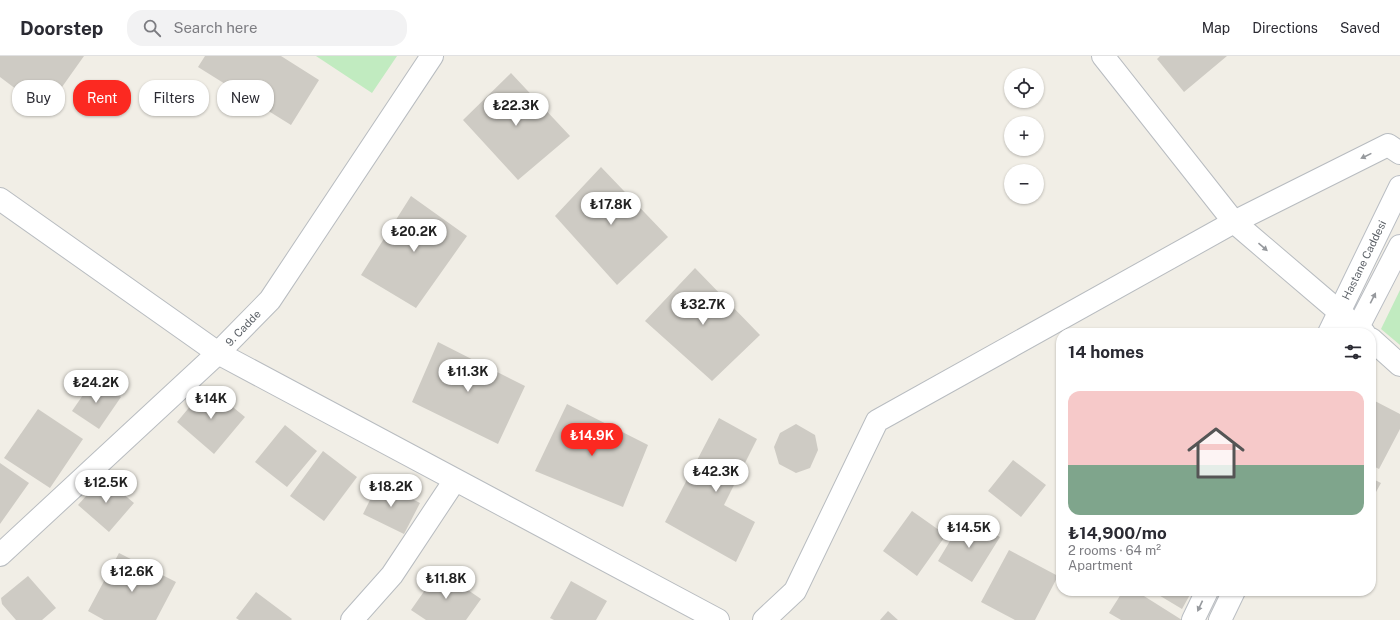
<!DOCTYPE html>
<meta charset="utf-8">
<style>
body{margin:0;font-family:"Public Sans",sans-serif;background:#f2f2f3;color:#2b2b33;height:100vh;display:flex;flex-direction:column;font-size:15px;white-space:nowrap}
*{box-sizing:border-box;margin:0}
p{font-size:13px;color:#7c7c81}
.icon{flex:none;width:22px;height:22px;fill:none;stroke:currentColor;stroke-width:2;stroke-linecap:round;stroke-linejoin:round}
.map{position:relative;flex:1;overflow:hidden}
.details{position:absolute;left:1056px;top:272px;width:320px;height:268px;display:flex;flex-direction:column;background:#fff;border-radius:16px;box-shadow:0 1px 3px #0004}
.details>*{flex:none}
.top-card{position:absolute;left:12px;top:24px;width:380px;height:36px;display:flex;gap:8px}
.controls{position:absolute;left:1004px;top:12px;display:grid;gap:8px}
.controls a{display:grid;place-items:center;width:40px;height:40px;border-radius:50%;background:#fff;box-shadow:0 1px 3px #0004;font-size:20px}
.price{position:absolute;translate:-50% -34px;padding:0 9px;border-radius:14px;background:#fff;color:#222;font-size:13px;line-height:26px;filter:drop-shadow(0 1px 2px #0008)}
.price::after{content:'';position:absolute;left:50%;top:24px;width:12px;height:9px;margin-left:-6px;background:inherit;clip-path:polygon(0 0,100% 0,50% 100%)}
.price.on{background:#fc2921;color:#fff}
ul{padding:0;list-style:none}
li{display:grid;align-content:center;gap:8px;height:212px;padding:0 12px}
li+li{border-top:1px solid #e1e1e2}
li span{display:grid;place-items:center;height:124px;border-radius:12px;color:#555}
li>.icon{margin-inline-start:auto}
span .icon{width:72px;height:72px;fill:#fffc;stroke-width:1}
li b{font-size:17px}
h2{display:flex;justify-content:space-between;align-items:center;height:48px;padding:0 12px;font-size:17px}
.pill{padding:0 14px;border-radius:16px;background:#fff;box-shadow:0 1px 3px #0004;font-size:14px;line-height:36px}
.pill.on{background:#fc2921;color:#fff}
header{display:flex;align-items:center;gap:24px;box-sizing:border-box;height:56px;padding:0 20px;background:#fff;border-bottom:1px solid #e1e1e2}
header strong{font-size:19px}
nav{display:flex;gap:22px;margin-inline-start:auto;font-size:14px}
.search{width:280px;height:36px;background:#f2f2f3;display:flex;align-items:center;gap:10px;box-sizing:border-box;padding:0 14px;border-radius:16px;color:#7c7c81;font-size:15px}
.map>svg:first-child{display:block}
.green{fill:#c1ebc0}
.building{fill:#cecbc4}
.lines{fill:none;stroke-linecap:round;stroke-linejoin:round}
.minor-casing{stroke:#b8bcc0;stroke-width:24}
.tertiary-casing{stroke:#b8bcc0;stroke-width:24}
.secondary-casing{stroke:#b9bdc3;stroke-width:24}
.minor{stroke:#fff;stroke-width:22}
.tertiary{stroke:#fff;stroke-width:22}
.secondary{stroke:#fff;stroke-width:22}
.oneway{fill:#96999d}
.labels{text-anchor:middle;stroke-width:3.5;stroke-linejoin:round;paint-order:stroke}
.street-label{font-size:11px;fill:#5d6268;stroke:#fff}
</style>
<header>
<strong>Doorstep</strong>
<div class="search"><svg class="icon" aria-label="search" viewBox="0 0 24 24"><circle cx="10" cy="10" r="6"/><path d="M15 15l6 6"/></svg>Search here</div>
<nav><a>Map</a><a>Directions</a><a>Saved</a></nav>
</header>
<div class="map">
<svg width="1400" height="564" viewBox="0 0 1400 564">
<rect width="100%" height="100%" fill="#f1eee6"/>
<path class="green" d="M316,0H397L372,37Z
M1400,234V289L1381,273Z"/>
<path class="building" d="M0,0H84L45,55L0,21Z
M205,0H281L319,24L291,69L198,11Z
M1160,0H1227L1184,36L1157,3Z
M511,17L570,80L518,124L463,64Z
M601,111L668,181L617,229L555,160Z
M411,140L467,180L416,252L361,219Z
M695,212L760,279L712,325L645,265Z
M438,286L525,330L498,388L412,346Z
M94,323L121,341L99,373L72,355Z
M207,330L245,361L214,398L177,366Z
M1371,343L1400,358V373L1379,413L1371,409Z
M567,348L648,389L623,451L535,415Z
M38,353L83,383L50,432L4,402Z
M719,362L757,383L724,449L755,466L736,506L665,466Z
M796,368L815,379L818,394L810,412L796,417L779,408L774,391L780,377Z
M285,369L317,395L287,431L255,406Z
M323,395L357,421L324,465L290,440Z
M1013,404L1046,429L1021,461L988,435Z
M0,407L29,427L0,468Z
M103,421L134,447L109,476L78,449Z
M1371,422L1381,427L1371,445Z
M379,426L420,447L404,478L363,458Z
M912,455L946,479L917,520L883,495Z
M965,460L1000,481L972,526L938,505Z
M1009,494L1058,520L1035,564H1015L981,546Z
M119,497L176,526L156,564H104L88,555Z
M439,514L481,543L466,564H426L411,554Z
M28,520L56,552L42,564H16L2,548L1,542Z
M571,525L607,545L596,564H554L550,562Z
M1123,535H1136L1182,564H1121L1109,557Z
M1152,535H1192L1182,553Z
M256,536L292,563L291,564H239L236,562Z
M888,555L898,564H880Z"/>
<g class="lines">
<g class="minor-casing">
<path id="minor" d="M1103,0L1234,166L1364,277
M0,143L218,297L718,564
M1371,283L1400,309
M352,564L392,519L455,424
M764,564L795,535L877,365L1234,166L1388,89L1400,97"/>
</g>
<g class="tertiary-casing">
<path id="tertiary" d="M0,499L218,297L270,244L432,0"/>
</g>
<g class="secondary-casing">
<path id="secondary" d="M1329,277L1400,131
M1355,277L1400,190
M1193,564L1207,535
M1220,564L1234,535"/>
</g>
<use href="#minor" class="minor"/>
<use href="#tertiary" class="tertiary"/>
<use href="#secondary" class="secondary"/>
</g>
<defs><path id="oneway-solid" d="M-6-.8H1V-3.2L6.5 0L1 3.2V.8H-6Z"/></defs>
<g class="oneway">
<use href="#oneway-solid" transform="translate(1366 100) rotate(154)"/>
<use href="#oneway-solid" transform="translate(1263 191) rotate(41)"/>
<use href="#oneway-solid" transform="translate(1373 242) rotate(-63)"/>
<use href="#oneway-solid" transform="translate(1200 550) rotate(115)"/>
</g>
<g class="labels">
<g class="street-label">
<text transform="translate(1364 204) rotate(-64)" y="4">Hastane Caddesi</text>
<text transform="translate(243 272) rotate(-46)" y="4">9. Cadde</text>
</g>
</g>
</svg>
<div class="controls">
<a><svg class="icon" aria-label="locate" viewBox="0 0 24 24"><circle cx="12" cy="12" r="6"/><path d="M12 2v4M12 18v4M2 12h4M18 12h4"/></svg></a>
<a>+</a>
<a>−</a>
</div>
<b class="price" style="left:516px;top:71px">₺22.3K</b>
<b class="price" style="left:611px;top:170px">₺17.8K</b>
<b class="price" style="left:414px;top:197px">₺20.2K</b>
<b class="price" style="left:703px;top:270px">₺32.7K</b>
<b class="price" style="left:468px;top:337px">₺11.3K</b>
<b class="price" style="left:96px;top:348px">₺24.2K</b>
<b class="price" style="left:211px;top:364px">₺14K</b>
<b class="price on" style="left:592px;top:401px">₺14.9K</b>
<b class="price" style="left:716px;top:437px">₺42.3K</b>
<b class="price" style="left:106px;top:448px">₺12.5K</b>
<b class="price" style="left:391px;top:452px">₺18.2K</b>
<b class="price" style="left:969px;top:493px">₺14.5K</b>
<b class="price" style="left:132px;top:537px">₺12.6K</b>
<b class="price" style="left:446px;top:544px">₺11.8K</b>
<div class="top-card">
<a class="pill">Buy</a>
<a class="pill on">Rent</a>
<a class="pill">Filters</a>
<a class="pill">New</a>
</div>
<section class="details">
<h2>14 homes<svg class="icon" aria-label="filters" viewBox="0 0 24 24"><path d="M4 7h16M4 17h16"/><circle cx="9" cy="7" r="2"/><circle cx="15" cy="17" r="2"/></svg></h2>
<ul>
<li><span style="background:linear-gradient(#f6c9c9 60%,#7fa58c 0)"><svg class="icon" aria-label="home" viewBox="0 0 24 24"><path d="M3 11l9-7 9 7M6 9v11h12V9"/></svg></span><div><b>₺14,900/mo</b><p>2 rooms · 64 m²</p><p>Apartment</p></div></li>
</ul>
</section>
</div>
